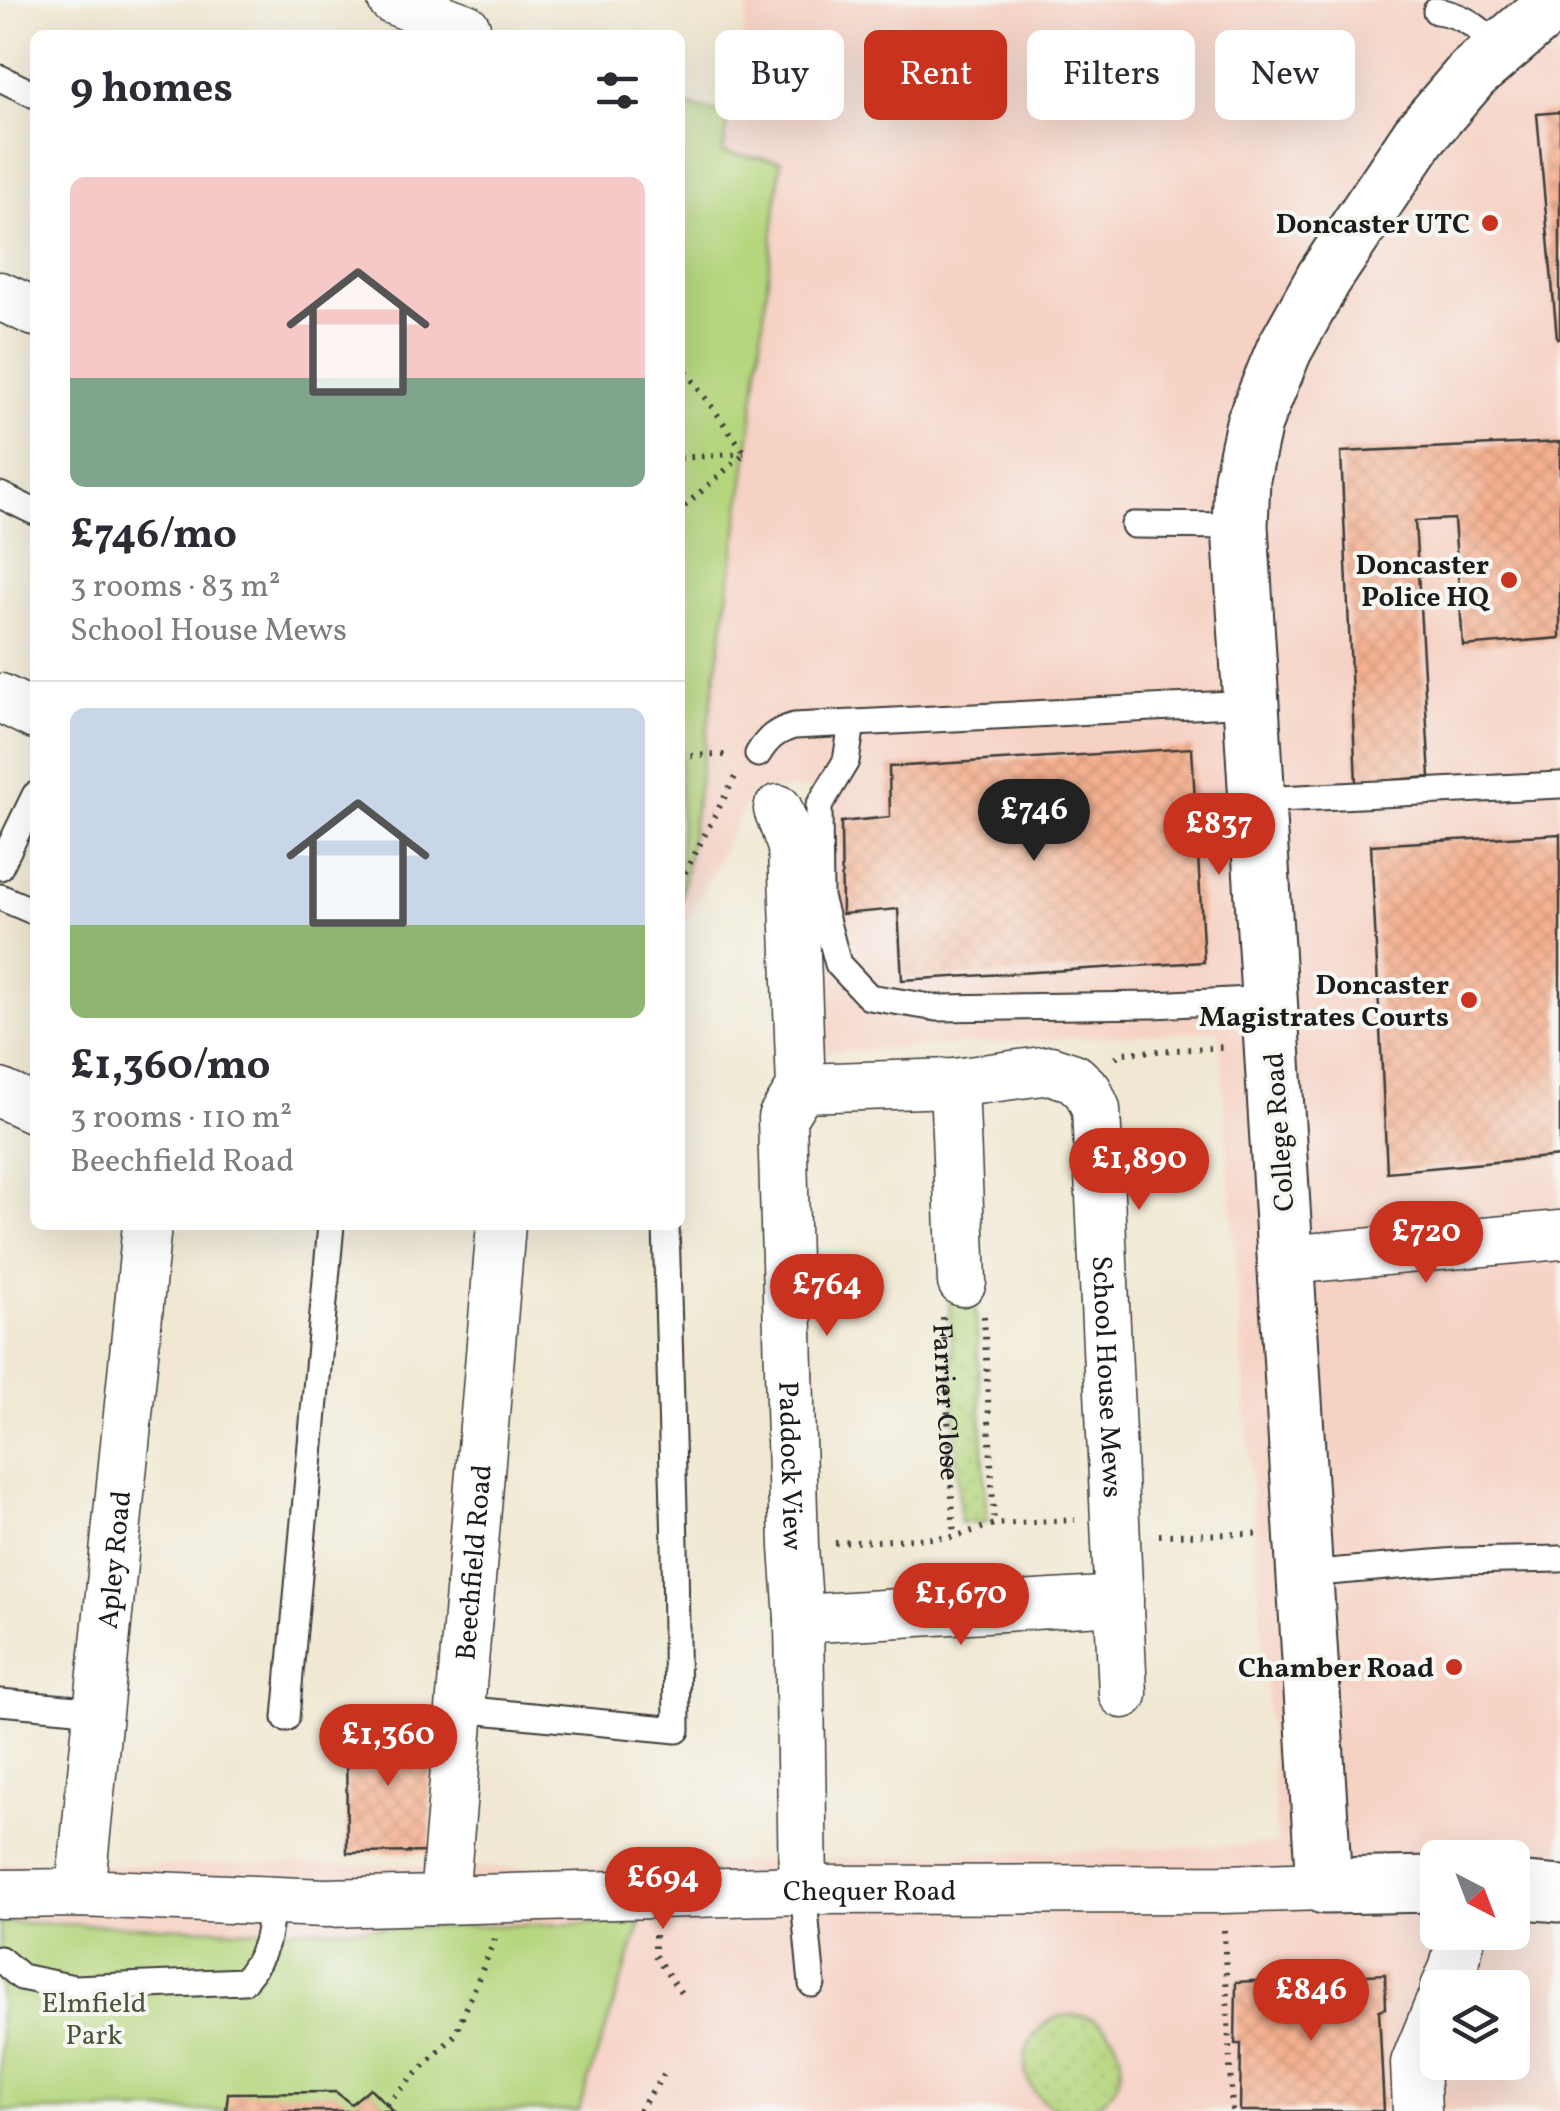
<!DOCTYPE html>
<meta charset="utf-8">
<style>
body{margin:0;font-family:Vollkorn,serif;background:#f2f2f3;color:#2b2b33;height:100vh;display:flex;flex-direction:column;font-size:38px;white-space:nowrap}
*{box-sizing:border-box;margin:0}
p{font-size:32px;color:#7c7c81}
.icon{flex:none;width:55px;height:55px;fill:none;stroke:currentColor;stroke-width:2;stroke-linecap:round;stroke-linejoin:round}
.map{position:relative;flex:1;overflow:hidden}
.sheet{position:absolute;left:30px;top:30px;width:655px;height:1200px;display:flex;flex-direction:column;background:#fff;border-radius:15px;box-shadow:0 10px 40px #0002}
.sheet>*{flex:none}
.guide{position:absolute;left:715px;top:30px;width:695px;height:90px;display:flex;gap:20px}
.needle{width:65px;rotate:138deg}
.buttons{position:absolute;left:1420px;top:1840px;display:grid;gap:20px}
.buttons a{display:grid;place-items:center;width:110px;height:110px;border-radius:15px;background:#fff;box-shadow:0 10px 40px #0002;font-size:50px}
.price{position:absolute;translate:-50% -85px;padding:0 22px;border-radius:35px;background:#c8321e;color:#fff;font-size:32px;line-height:65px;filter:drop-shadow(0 2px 5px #0008)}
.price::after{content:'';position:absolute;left:50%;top:60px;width:30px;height:22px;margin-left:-15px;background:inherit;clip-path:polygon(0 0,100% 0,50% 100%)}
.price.selected{background:#222;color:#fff}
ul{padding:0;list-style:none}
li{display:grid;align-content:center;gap:20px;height:530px;padding:0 40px}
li+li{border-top:2px solid #e1e1e2}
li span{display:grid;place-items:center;height:310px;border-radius:15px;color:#555}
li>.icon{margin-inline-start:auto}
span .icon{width:180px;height:180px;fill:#fffc;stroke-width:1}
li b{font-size:42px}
h2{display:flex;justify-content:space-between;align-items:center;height:120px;padding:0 40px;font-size:42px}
.pill{padding:0 35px;border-radius:15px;background:#fff;box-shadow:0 10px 40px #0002;font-size:35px;line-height:90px}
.pill.selected{background:#c8321e;color:#fff}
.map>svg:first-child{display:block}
.built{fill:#f6d2c4;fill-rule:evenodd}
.grass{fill:url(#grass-dots);stroke:#69794d;stroke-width:2.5}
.park{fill:#b6d67e;stroke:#69794d;stroke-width:2.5}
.building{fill:url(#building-cross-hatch)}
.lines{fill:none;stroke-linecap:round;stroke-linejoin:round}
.lane-casing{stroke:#3c3b37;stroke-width:29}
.street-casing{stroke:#3c3b37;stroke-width:51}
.secondary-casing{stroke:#3c3b37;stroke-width:59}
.path{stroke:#3c3b37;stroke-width:6;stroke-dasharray:2.5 8;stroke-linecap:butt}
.lane{stroke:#fff;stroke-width:25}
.street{stroke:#fff;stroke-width:48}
.secondary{stroke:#fff;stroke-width:55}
.poi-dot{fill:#c8321e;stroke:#f6f6f2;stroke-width:4}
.labels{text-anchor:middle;stroke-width:8;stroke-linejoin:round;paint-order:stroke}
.poi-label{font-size:28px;font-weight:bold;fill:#1c1c1c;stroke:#f6f6f2;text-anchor:end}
.street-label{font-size:28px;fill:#1c1c1c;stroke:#f6f6f2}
.park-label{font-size:28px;fill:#4a5439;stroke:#f6f6f2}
</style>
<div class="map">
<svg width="1560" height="2111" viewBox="0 0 1560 2111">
<defs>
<pattern id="grass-dots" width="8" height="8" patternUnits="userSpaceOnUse" patternTransform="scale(2.5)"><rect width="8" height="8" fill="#b6d67e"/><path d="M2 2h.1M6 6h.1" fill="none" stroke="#9cb76c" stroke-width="1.8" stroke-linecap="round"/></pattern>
<pattern id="building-cross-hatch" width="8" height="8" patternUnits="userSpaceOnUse" patternTransform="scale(2.5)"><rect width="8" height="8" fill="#f5b191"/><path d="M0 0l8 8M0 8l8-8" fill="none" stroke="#d1987c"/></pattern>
</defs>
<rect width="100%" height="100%" fill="#f6f6f2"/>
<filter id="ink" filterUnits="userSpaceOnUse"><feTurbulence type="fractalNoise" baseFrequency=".01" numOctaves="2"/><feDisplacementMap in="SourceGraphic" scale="20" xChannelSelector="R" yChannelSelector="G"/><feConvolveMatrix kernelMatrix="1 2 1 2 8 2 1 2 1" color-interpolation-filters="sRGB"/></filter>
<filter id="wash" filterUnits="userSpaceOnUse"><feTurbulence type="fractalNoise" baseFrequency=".0048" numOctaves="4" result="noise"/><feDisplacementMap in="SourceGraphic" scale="40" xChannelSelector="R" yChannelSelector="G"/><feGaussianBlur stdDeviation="2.25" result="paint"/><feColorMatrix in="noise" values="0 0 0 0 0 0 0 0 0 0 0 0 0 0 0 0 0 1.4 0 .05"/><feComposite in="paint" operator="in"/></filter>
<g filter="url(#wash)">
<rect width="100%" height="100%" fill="#f0e8d2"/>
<path class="built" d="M749,0H1560V2111H578L640,1924L250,1930L0,1922V1863L122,1866L267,1863L499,1868L622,1866L1277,1844L1219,1030L824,1052L809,789L752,790L680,936V907L728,595L751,430L781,161L723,153ZM1438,1858H1512V1932H1438ZM1438,1988H1512V2062H1438Z"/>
<path class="grass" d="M975,1295L987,1522L960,1523L949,1297Z
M1025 2063a48 48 0 1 1 96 0a48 48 0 1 1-96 0Z"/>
<path class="park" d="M680,105L729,114L723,153L781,161L751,430L728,595L680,907Z
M0,1922L250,1930L641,1923L578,2111H0Z"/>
<g id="blocks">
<path class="building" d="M1560,112V338H1557L1537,114Z
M1560,442V638L1463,646L1454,519L1415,521L1430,777L1356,783L1341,452Z
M1192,748L1204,962L902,980L898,909L842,914L841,822L890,817L889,767Z
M1560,834V1156L1387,1172L1371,845Z
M430,1726L431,1852L347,1853L346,1727Z
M1385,1974L1386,2008L1379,2010L1384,2111H1240L1241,2044H1235L1236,1982Z
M370,2088L393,2111H226L228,2093L336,2092L351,2104Z"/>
</g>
</g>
<g filter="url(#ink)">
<use href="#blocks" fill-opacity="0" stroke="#3c3b37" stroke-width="2.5"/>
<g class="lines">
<g class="lane-casing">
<path id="lane" d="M1436,11C1466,15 1479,29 1501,48
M0,78L35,95
M0,495L35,512
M1134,525L1240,526
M852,724L846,761L819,806L820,897L838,964L869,997L937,1008L1154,1005L1269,999
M758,754C768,738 776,731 794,726L1251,703
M1257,800L1560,785
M0,867L35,795
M0,897L35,912
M1305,1574L1457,1561L1560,1559
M0,1702L98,1711
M460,1709L677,1730L675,1545L666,1225
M286,1718L331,1225
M803,1890L812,1984
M0,1959L21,1977L74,1988L244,1981C267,1954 269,1935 272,1901"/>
</g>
<g class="street-casing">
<g id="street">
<path d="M392,0L466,28"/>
<path d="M0,296L35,312"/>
<path d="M0,698L35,715"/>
<path id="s2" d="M778,809L792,847L801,1088L782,1118L794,1547L799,1619L803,1890"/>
<path d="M954,1083L962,1282"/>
<path id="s3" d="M801,1088L954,1083L1050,1070L1074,1078L1088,1091L1096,1109L1123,1694"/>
<path d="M0,1093L35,1109"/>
<path d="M1286,1260L1560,1235"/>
<path d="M799,1619L1119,1600"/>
<path id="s4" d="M80,1893L147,1225"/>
<path id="s5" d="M0,1894L80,1893L326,1903L803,1890L1222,1889L1324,1886"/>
<path id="s6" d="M444,1899L501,1225"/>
<path d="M1445,1988L1454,1967L1462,1932"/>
<path d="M1417,2111L1415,2063L1438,2007"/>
</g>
</g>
<g class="secondary-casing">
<path id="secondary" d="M1438,1884L1324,1886L1240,526L1242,478L1254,423L1284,350L1324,278L1419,136L1472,74L1558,0
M1512,1890L1560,1894"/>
</g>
<g class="path">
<path d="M680,363L745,453L680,510"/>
<path d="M680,458L744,453"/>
<path d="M680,756L727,755"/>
<path d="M680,882L735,777"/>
<path d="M1116,1058L1122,1053L1226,1047"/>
<path d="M984,1316L994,1524"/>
<path id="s1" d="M943,1317L954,1537"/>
<path d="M1159,1535L1256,1534"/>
<path d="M835,1543L954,1537L994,1524L1075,1520"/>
<path d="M1224,1930L1232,2111"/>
<path d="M655,1935V1956L681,1993"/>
<path d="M386,2104L455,2035L495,1939"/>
<path d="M639,2111L666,2071"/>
</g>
<use href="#lane" class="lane"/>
<use href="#street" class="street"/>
<use href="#secondary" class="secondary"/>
</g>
</g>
<g class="poi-dot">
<circle cx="1490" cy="223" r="10"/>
<circle cx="1509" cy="580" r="10"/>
<circle cx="1469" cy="1000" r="10"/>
<circle cx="1454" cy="1667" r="10"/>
</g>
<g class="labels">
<g class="poi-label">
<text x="1470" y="233">Doncaster UTC</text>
<text x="1489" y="574">Doncaster<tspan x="1489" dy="32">Police HQ</tspan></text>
<text x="1449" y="994">Doncaster<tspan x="1449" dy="32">Magistrates Courts</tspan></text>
<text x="1434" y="1677">Chamber Road</text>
</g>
<g class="street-label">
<text transform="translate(1278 1132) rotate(-94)" y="10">College Road</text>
<text dy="10" stroke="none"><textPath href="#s3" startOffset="582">School House Mews</textPath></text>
<text dy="10" stroke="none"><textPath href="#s1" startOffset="85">Farrier Close</textPath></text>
<text dy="10" stroke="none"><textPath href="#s2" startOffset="665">Paddock View</textPath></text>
<text dy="10" stroke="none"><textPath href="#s4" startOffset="335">Apley Road</textPath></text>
<text dy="10" stroke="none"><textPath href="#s6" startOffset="338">Beechfield Road</textPath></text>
<text dy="10" stroke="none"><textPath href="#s5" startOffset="870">Chequer Road</textPath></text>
</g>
<g class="park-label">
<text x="94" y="2012">Elmfield<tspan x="94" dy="32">Park</tspan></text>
</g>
</g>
</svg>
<div class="buttons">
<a><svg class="needle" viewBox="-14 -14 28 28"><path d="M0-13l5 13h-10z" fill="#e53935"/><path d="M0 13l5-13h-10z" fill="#7c7c81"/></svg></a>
<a><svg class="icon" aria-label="layers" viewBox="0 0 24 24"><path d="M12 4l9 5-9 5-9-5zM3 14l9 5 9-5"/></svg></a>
</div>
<b class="price selected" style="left:1034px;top:864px">£746</b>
<b class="price" style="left:1219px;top:878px">£837</b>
<b class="price" style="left:1139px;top:1213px">£1,890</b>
<b class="price" style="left:1426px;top:1286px">£720</b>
<b class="price" style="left:827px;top:1339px">£764</b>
<b class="price" style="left:961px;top:1648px">£1,670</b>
<b class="price" style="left:388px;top:1789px">£1,360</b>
<b class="price" style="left:663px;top:1932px">£694</b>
<b class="price" style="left:1311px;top:2044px">£846</b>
<div class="guide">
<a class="pill">Buy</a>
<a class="pill selected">Rent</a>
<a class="pill">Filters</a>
<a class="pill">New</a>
</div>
<section class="sheet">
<h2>9 homes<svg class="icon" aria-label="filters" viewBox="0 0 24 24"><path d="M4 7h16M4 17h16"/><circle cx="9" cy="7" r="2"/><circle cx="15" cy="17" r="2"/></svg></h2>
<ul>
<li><span style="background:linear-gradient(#f6c9c9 65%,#7fa58c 0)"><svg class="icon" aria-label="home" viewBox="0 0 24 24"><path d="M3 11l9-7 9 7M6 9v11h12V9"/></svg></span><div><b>£746/mo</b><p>3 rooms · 83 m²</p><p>School House Mews</p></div></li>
<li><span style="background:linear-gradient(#c9d6e8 70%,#8fb573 0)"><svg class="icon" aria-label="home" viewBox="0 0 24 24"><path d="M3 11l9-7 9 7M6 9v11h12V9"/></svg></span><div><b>£1,360/mo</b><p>3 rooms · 110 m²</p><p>Beechfield Road</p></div></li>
</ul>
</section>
</div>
